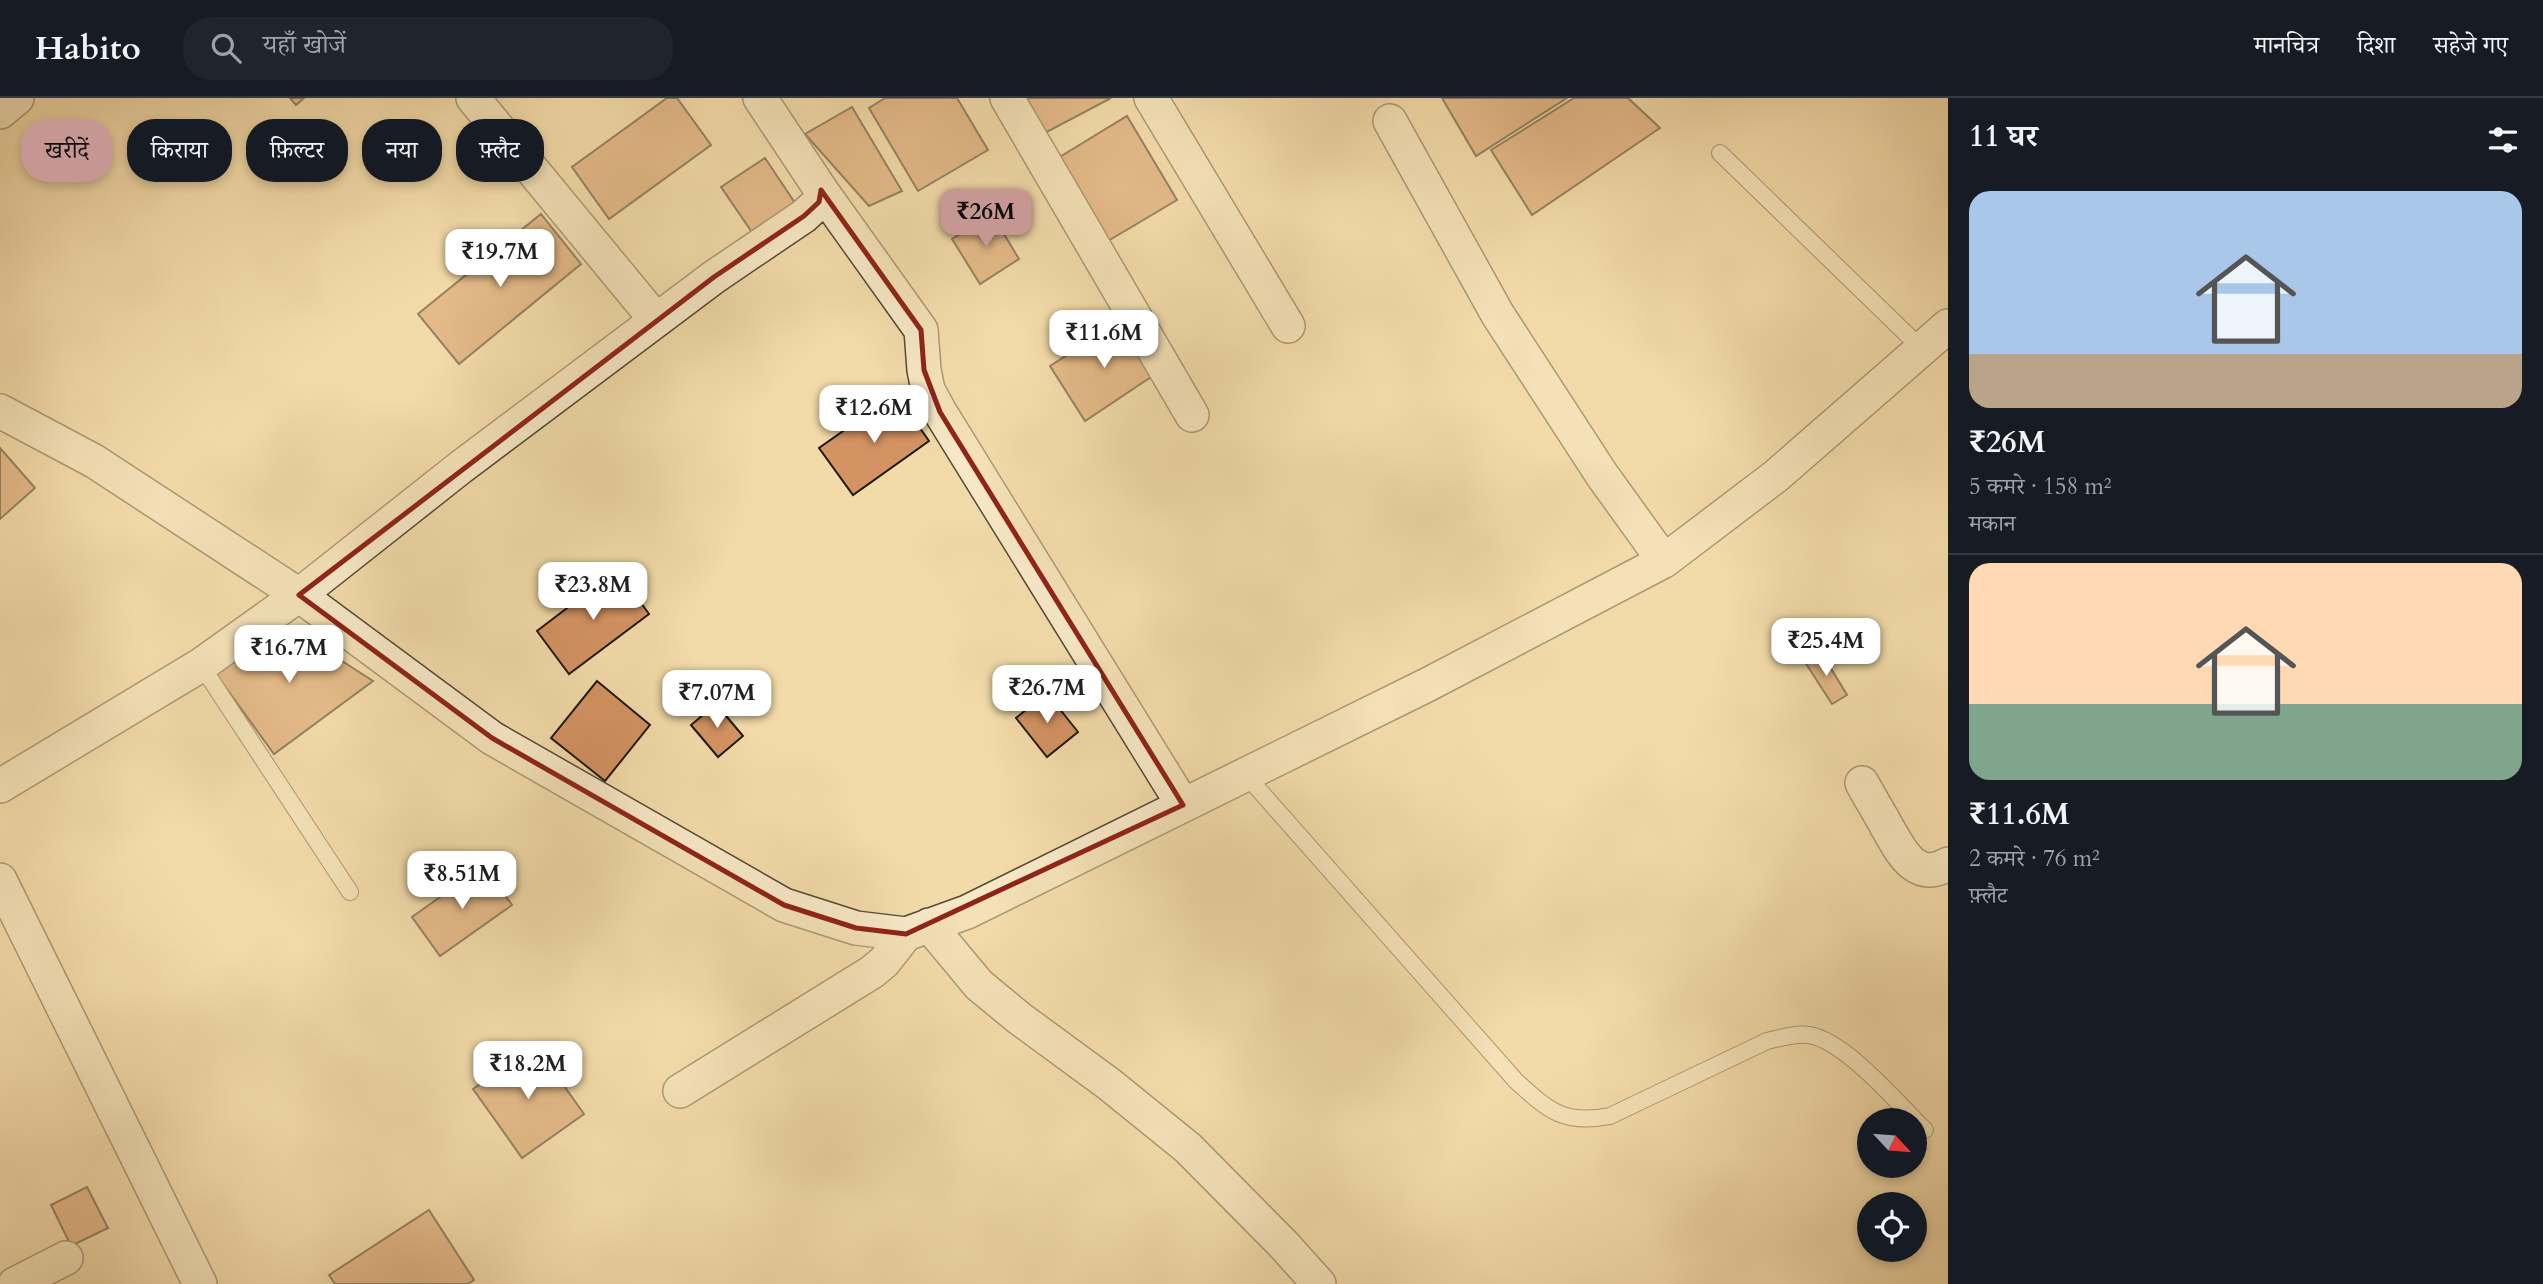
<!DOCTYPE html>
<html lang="hi">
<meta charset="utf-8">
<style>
body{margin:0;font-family:Cardo,"Noto Serif Devanagari",serif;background:#20242c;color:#f1f3f6;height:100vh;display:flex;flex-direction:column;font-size:26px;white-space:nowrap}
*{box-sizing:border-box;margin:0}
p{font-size:23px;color:#9ea1a6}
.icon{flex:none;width:38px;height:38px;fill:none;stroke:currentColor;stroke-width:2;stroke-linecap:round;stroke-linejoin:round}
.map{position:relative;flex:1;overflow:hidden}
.sheet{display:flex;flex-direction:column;background:#171b24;width:595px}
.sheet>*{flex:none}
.top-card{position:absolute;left:21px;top:21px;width:665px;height:63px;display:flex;gap:14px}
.needle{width:46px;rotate:116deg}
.fabs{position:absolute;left:1857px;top:1010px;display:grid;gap:14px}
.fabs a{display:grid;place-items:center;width:70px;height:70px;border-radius:50%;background:#171b24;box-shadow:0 4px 10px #0003;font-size:35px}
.price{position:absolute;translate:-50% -60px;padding:0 16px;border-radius:14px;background:#fff;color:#222;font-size:23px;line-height:46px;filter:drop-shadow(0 2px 4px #0008)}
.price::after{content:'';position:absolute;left:50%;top:42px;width:21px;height:16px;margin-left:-10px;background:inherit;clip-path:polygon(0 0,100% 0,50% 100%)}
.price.on{background:#c59692;color:#111}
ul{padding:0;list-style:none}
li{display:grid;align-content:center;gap:14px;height:371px;padding:0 21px}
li+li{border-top:2px solid #363941}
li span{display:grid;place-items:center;height:217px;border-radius:21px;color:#555}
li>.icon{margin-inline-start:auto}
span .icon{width:126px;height:126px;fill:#fffc;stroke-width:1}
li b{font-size:30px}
h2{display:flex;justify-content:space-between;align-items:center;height:84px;padding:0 21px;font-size:30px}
.tag{padding:0 24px;border-radius:28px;background:#171b24;box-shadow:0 4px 10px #0003;font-size:24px;line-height:63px}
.tag.on{background:#c59692;color:#111}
header{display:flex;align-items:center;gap:42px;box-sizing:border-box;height:98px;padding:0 35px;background:#171b24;border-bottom:2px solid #363941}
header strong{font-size:33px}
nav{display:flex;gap:38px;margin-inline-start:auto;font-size:24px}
.search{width:490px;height:63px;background:#20242c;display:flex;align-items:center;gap:18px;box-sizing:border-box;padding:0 24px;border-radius:28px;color:#9ea1a6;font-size:26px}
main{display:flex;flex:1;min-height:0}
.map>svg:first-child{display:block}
.building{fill:#d49363;stroke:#20190f;stroke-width:2}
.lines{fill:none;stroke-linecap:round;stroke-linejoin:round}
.service-casing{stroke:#554a36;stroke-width:18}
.minor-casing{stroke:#554a36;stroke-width:36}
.service{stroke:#f7e8c7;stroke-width:16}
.minor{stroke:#f7e8c7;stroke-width:33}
.marked{fill:none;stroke:#8f2418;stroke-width:5;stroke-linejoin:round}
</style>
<header>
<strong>Habito</strong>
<div class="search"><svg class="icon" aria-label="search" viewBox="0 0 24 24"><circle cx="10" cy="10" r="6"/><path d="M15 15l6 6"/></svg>यहाँ खोजें</div>
<nav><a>मानचित्र</a><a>दिशा</a><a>सहेजे गए</a></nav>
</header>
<main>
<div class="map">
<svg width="1948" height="1186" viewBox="0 0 1948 1186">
<rect width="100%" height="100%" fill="#f3dba9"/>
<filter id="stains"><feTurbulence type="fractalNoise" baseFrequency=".00286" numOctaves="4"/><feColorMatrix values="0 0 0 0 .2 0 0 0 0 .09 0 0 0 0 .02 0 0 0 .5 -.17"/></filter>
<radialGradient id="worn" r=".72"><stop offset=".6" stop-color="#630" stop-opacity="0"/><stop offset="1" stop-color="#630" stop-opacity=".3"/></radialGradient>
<path class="building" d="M290,0H304L296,7Z
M667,0H677L711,47L609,121L572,69Z
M885,0H957L988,52L918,93L869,10Z
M1024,0H1111L1043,36Z
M1442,0H1567L1476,58Z
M1574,0H1628L1660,30L1532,117L1491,52Z
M852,9L902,93L869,108L805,36Z
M1127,18L1177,102L1108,143L1058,60Z
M765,60L799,111L756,140L721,89Z
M541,116L581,166L459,266L418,216Z
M992,116L1019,161L980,186L952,141Z
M1123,221L1157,275L1085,323L1050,268Z
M896,296L929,343L853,397L819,350Z
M0,350L35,390L0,421Z
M617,472L649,516L569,576L537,533Z
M283,525L373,583L274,656L215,575Z
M1821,554L1847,597L1832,606L1805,564Z
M597,583L650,627L605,683L551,640Z
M1047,595L1078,634L1047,659L1016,620Z
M716,606L743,638L718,659L691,627Z
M484,768L512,807L440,858L412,819Z
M535,947L584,1016L522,1060L473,991Z
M87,1089L108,1130L71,1148L51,1107Z
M429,1112L474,1182L468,1186H335L329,1177Z"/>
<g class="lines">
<g class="service-casing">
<path id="service" d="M1720,55L1923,252
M201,567L350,794
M1245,676L1516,983C1549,1013 1564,1027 1610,1018L1767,943C1781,940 1795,935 1809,937C1846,943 1897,1005 1925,1032"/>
</g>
<g class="minor-casing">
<path id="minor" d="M473,0L656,222
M1007,0L1192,317
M1151,0L1288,228
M0,14L17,0
M1390,23L1498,217L1602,377L1664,463
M821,92L921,232L924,272L928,292L940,314L1183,707
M0,313L94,363L299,497L492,640L784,807L856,830L906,836L967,814L1427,587L1664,463L1776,378L1948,228
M1862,685C1870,700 1879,714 1887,729C1901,753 1915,785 1948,766
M0,688L201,567L299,497L461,369L714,179L804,118L819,104L821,92L760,0
M0,782L200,1186
M929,827L979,887L1019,920L1109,986L1188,1050L1284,1147L1319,1186
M680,993L872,874L884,864L906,836
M15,1186L66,1160"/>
</g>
<use href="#service" class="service"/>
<use href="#minor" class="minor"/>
</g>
<path d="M0 0H1948V1186H0ZM821,92L921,232L924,272L940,314L1183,707L906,836L856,830L784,807L492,640L299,497L714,179L804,118L819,104Z" fill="#f3dba9" fill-opacity=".55" fill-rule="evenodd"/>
<path class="marked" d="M821,92L921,232L924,272L940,314L1183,707L906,836L856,830L784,807L492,640L299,497L714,179L804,118L819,104Z"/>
<rect width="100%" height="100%" filter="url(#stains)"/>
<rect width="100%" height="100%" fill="url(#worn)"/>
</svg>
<div class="fabs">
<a><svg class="needle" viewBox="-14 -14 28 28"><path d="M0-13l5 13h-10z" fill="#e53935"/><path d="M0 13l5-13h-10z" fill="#9ea1a6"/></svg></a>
<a><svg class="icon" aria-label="locate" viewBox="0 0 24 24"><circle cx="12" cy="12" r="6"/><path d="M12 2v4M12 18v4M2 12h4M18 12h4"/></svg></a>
</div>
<b class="price on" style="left:986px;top:151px">₹26M</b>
<b class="price" style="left:500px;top:191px">₹19.7M</b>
<b class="price" style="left:1104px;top:272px">₹11.6M</b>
<b class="price" style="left:874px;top:347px">₹12.6M</b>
<b class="price" style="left:593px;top:524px">₹23.8M</b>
<b class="price" style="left:1826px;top:580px">₹25.4M</b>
<b class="price" style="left:289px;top:587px">₹16.7M</b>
<b class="price" style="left:1047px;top:627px">₹26.7M</b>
<b class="price" style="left:717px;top:632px">₹7.07M</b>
<b class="price" style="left:462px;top:813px">₹8.51M</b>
<b class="price" style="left:528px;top:1003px">₹18.2M</b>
<div class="top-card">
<a class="tag on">खरीदें</a>
<a class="tag">किराया</a>
<a class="tag">फ़िल्टर</a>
<a class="tag">नया</a>
<a class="tag">फ़्लैट</a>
</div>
</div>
<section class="sheet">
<h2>11 घर<svg class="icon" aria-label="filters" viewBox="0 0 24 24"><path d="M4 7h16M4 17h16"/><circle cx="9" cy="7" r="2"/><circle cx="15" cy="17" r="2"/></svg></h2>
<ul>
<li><span style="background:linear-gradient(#a9c7e8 75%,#b9a48a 0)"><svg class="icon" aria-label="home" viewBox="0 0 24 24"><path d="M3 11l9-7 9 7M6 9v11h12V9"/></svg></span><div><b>₹26M</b><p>5 कमरे · 158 m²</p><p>मकान</p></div></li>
<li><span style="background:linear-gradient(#ffd9b3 65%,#7fa58c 0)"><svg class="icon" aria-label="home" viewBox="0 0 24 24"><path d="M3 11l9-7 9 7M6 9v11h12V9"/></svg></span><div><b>₹11.6M</b><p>2 कमरे · 76 m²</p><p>फ़्लैट</p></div></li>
</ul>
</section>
</main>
